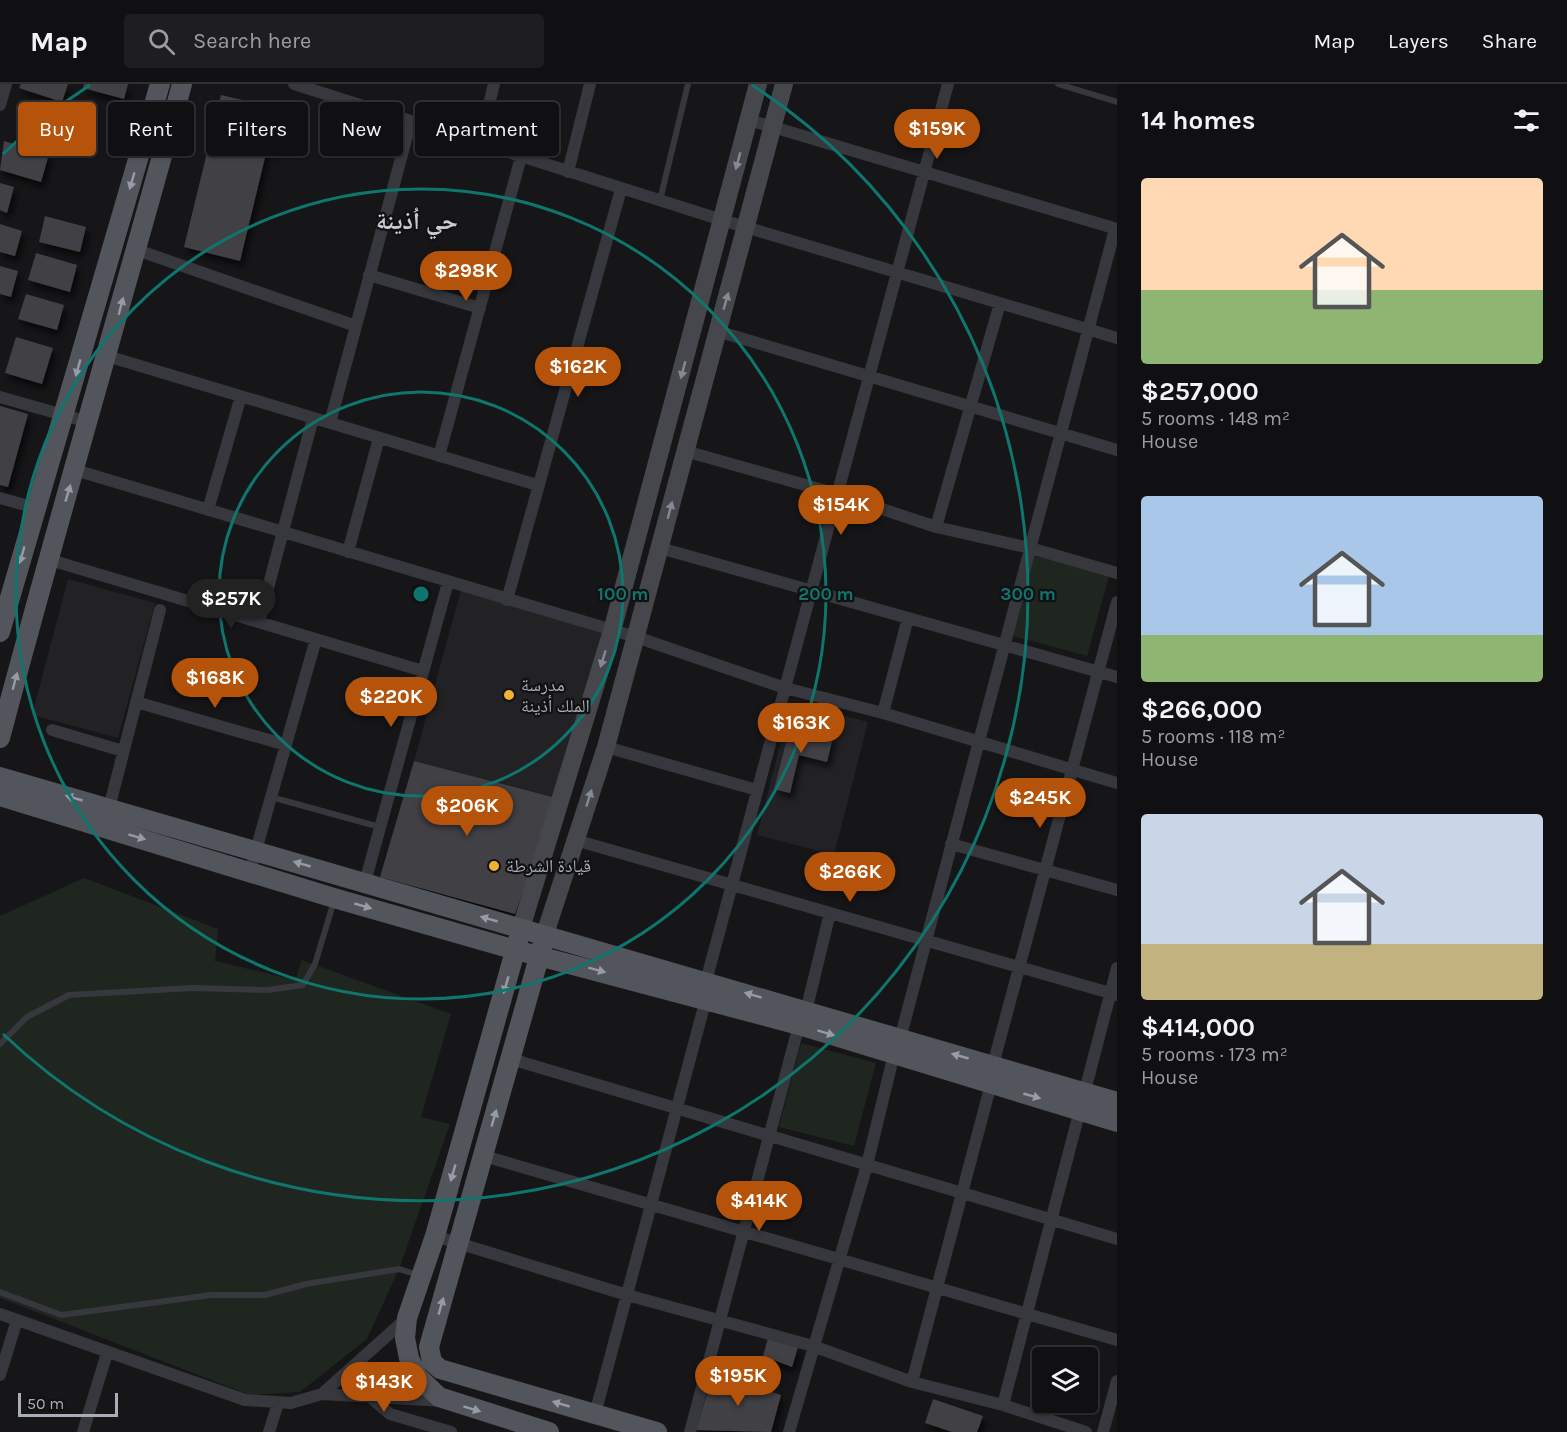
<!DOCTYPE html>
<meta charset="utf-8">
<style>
body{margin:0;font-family:Karla,"Noto Naskh Arabic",sans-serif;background:#1e1e20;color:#f1f3f6;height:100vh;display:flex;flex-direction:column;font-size:22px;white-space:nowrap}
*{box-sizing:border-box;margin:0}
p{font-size:20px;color:#9c9d9f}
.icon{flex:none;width:33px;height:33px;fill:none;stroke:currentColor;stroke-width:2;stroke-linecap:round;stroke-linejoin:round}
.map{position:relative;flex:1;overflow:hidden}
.panel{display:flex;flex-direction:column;background:#101012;width:450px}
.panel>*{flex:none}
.top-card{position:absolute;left:18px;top:18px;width:570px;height:54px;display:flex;gap:12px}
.fabs{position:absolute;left:1032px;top:1263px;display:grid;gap:12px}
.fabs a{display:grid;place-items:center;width:66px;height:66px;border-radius:6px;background:#101012;box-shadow:0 2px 4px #0004,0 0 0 2px #303032;font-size:30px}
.scale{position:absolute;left:18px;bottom:15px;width:100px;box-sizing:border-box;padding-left:6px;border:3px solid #a8adb8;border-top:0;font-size:16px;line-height:21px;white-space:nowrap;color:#a8adb8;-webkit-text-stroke:4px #111113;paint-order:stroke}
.price{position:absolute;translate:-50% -51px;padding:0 14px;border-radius:21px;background:#b45309;color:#fff;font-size:20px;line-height:39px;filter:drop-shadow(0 2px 3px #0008)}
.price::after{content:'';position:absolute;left:50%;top:36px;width:18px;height:14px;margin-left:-9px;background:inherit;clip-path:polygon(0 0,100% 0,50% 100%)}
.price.on{background:#222;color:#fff}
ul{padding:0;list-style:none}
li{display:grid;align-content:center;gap:12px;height:318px;padding:0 24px}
li span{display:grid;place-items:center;height:186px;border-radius:6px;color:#555}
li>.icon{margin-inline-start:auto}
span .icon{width:108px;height:108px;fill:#fffc;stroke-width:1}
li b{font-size:26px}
h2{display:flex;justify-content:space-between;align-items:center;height:72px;padding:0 24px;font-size:26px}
.chip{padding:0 21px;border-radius:6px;background:#101012;box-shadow:0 2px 4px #0004,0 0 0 2px #303032;font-size:21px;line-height:54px}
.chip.on{background:#b45309;color:#fff}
header{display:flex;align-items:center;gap:36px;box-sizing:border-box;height:84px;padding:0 30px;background:#101012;border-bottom:2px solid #303032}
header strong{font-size:28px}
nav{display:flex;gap:33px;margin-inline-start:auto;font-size:21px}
.search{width:420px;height:54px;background:#1e1e20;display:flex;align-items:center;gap:15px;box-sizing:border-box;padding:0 21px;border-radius:6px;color:#9c9d9f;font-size:22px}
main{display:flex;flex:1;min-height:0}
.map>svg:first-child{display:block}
.built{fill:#222225}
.green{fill:#1e261f}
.building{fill:#404145;filter:url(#shadow)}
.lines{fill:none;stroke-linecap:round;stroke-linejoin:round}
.lane{stroke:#37383d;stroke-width:6}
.street{stroke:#37383d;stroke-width:12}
.secondary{stroke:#45474d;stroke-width:18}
.primary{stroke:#53555c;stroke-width:20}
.oneway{fill:#858993}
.oneway2{fill:#979ba6}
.ring{fill:none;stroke:#0f766e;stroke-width:3}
.poi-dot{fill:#f2b134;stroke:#111113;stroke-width:2}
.labels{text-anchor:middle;stroke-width:4.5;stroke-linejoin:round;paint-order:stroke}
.poi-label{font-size:18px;fill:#a8adb8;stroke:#111113;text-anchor:start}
.district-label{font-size:24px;font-weight:bold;fill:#c9ccd4;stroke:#111113}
.centre{fill:#0f766e;stroke:#111113;stroke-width:3}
.ring-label{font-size:18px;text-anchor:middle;font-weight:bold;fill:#0f766e;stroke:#111113;stroke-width:4.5;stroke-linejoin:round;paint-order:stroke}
</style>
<header>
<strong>Map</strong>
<div class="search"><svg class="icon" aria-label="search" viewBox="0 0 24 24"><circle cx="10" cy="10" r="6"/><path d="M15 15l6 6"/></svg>Search here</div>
<nav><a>Map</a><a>Layers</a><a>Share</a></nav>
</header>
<main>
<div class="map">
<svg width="1117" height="1348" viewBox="0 0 1117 1348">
<defs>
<filter id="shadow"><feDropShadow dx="3.5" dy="6" stdDeviation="3" flood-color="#0009"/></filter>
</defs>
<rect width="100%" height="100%" fill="#161618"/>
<path class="built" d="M68,495L155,519L118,654L32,631Z
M462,502L604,545L556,714L414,677Z
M791,618L868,638L834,771L757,751Z"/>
<path class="green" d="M1034,472L1109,492L1087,572L1013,552Z
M84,794L218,845L215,877L295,896L302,876L451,930L421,1033L450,1040L399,1185L367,1255L300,1308L250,1311L0,1214V832Z
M801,959L876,979L854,1062L779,1043Z"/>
<path class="building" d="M21,0H68L62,18L19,4Z
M84,0H128L124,15L83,4Z
M221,11L277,24L240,177L184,163Z
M4,57L49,70L41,98L0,86Z
M0,99L14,103L7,129L0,126Z
M45,132L86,143L80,168L39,158Z
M0,140L22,147L15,172L0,168Z
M36,169L77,181L70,208L28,196Z
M0,182L18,187L11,213L0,210Z
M26,210L64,221L57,246L18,235Z
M16,253L53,264L42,300L5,289Z
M0,322L28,330L8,403L0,401Z
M790,643L833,653L827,678L799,671L790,709L774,705Z
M414,677L556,714L515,830L380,793Z
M768,1254L798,1263L792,1283L763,1272Z
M714,1287L781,1311L771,1348L696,1346Z
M933,1315L983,1332L977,1348H952L925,1339Z"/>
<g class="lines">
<path class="lane" d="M1058,0L1117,18
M660,116L688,0
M271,713L380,743
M0,960L27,933L69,911L192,904L268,906L303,901L315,880L334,817
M0,1208L61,1231L211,1211H265L306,1200L399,1185L418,1191"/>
<path class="street" d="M294,0L722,136L1117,254
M0,21L6,0
M749,36L1117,145
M479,61L494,0
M568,88L590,0
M137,166L356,242
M369,191L480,224
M717,247L1117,366
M107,272L537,401
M0,313L88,338
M330,339L411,37
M685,367L837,410L936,443L1030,464L1117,489
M439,372L521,73
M75,386L636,553L785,604L883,629L1117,699
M0,414L36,424
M208,426L241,312
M936,443L1000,219
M660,464L1117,593
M348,468L379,354
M47,475L423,587
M507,516L621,105
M259,538L313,334
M136,618L286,661
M883,629L908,534
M52,646L123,667
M606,663L757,706
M109,724L160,526
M575,756L1117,911
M951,760L1117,806
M250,787L316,555
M365,798L448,498
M706,897L948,0
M806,927L830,829
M900,955L1115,145
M511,975L1117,1155
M993,981L1117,518
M484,1072L1117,1256
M435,1152L627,1211L813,1262L912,1298L1003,1321L1086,1348
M0,1230L245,1316L291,1319L322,1310L444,1317
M0,1291L17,1236
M912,1298L991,1000
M322,1310L407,1234
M370,1313L390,1330L451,1348
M1003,1321L1117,884
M595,1330L706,915
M83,1348L107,1269
M269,1348L278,1319
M690,1348L799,941
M789,1348L867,1081L894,970
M1103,1348L1117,1297"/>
<path class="secondary" d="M521,844L612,547L758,0
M545,850L606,663L784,0"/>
<path class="primary" d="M0,548L160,0
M0,654C58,435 122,218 182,0
M0,693L1117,1018
M0,712L334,814L516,866L799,941L1117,1038
M519,853L435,1152L407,1234L405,1254L409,1274L417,1292L439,1313L549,1348
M543,859L429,1263L432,1278L440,1285L657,1348"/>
</g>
<defs><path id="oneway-solid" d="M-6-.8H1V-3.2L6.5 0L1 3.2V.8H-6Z" transform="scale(1.5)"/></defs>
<g class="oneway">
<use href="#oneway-solid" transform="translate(738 77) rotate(105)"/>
<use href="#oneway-solid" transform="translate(726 217) rotate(-74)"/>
<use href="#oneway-solid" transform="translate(683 286) rotate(105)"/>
<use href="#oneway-solid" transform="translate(670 426) rotate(-75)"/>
<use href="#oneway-solid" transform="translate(603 575) rotate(107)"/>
<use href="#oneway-solid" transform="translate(589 714) rotate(-72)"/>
</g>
<g class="oneway2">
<use href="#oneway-solid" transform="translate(132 97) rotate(106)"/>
<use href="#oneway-solid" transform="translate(121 222) rotate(-75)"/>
<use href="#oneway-solid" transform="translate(78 284) rotate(106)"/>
<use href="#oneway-solid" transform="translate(68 409) rotate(-73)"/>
<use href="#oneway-solid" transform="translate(22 471) rotate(106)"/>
<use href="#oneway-solid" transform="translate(15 597) rotate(-75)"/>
<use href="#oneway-solid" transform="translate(74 714) rotate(-164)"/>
<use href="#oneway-solid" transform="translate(137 753) rotate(17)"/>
<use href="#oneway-solid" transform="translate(302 780) rotate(-164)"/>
<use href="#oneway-solid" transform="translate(363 822) rotate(16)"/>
<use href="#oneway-solid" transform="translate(489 835) rotate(-164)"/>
<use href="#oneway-solid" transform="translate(597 886) rotate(15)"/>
<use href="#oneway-solid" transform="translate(506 901) rotate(106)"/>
<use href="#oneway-solid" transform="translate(753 911) rotate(-163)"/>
<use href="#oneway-solid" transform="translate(826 949) rotate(17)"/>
<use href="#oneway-solid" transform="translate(960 972) rotate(-164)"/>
<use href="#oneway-solid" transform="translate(1032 1012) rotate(16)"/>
<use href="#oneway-solid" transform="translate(494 1034) rotate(-74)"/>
<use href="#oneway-solid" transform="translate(453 1089) rotate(106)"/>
<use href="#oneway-solid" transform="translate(441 1222) rotate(-74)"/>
<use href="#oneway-solid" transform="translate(561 1320) rotate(-164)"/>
<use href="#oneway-solid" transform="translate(472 1325) rotate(17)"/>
</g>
<g class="ring">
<circle cx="421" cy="510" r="202"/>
<circle cx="421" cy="510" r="405"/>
<path d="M3 70A607 607 0 0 1 90 1M752 1A607 607 0 1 1 3 950"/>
</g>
<g class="poi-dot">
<circle cx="509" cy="611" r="6"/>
<circle cx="494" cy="782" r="6"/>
</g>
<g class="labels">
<g class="poi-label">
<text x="521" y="607">مدرسة<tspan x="521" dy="21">الملك أذينة</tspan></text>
<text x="506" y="788">قيادة الشرطة</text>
</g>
<g class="district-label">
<text x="417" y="145">حي اُذينة</text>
</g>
</g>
<circle cx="421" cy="510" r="9" class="centre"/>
<g class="ring-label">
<text x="623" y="516">100 m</text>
<text x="826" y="516">200 m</text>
<text x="1028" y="516">300 m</text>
</g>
</svg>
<div class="fabs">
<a><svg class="icon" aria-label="layers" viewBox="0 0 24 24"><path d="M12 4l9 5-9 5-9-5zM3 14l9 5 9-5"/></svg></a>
</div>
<div class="scale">50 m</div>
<b class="price" style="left:937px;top:76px">$159K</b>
<b class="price" style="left:466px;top:218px">$298K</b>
<b class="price" style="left:578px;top:314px">$162K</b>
<b class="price" style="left:841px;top:452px">$154K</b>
<b class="price on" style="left:231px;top:546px">$257K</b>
<b class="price" style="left:215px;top:625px">$168K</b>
<b class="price" style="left:391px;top:644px">$220K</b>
<b class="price" style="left:801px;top:670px">$163K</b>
<b class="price" style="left:1040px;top:745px">$245K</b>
<b class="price" style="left:467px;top:753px">$206K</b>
<b class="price" style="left:850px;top:819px">$266K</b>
<b class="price" style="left:759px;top:1148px">$414K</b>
<b class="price" style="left:738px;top:1323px">$195K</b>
<b class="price" style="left:384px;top:1329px">$143K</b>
<div class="top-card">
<a class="chip on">Buy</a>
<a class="chip">Rent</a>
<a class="chip">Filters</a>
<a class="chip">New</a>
<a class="chip">Apartment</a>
</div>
</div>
<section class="panel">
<h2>14 homes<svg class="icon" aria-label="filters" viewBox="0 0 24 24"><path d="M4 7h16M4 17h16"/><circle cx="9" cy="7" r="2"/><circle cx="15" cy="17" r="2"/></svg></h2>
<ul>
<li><span style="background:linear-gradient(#ffd9b3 60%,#8fb573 0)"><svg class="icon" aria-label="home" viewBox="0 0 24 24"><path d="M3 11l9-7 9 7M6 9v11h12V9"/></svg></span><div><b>$257,000</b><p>5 rooms · 148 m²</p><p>House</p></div></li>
<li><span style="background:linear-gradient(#a9c7e8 75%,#8fb573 0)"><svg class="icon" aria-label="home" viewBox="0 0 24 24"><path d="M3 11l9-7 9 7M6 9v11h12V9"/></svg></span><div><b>$266,000</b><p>5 rooms · 118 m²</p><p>House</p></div></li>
<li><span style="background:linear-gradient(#c9d6e8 70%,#c2b280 0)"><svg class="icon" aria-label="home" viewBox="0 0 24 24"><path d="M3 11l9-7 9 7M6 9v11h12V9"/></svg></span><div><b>$414,000</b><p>5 rooms · 173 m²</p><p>House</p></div></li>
</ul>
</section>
</main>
